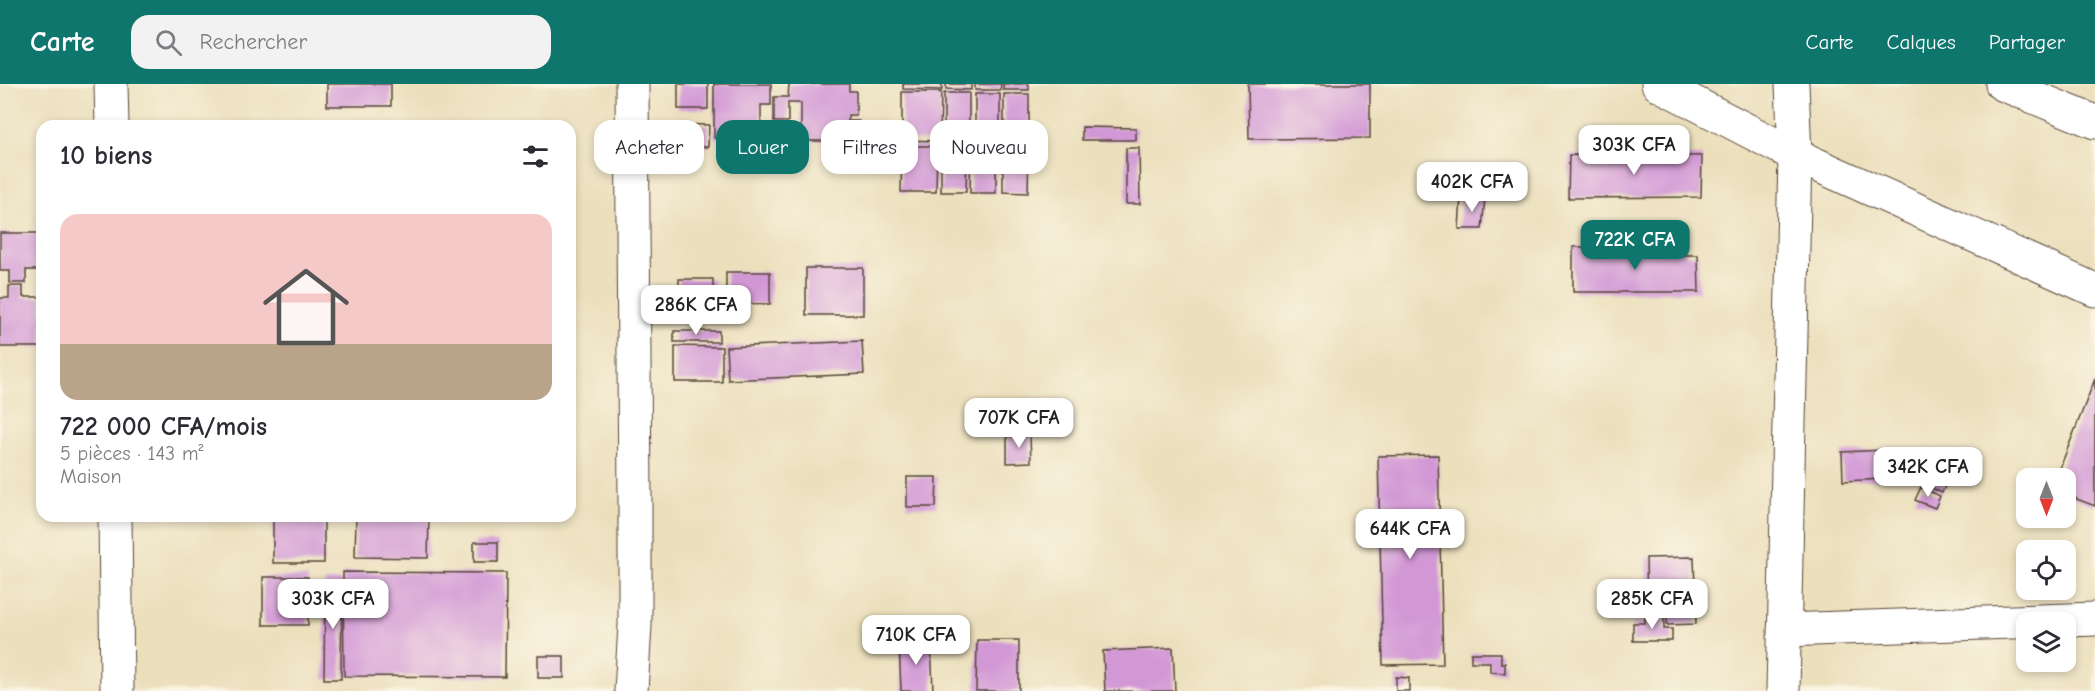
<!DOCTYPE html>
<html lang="fr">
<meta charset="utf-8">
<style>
body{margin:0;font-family:"Comic Neue",sans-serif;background:#f2f2f3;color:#2b2b33;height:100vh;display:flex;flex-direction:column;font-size:22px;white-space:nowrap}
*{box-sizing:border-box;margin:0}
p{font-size:20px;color:#7c7c81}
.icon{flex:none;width:33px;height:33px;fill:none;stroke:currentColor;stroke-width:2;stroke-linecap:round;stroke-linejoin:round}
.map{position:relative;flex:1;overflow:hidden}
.side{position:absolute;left:36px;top:36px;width:540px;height:402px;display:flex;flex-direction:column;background:#fff;border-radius:18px;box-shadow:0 3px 9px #0003}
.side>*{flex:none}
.banner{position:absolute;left:594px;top:36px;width:570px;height:54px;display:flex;gap:12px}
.needle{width:39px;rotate:180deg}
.buttons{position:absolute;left:2016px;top:384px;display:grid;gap:12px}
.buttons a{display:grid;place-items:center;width:60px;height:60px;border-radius:12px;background:#fff;box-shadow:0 3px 9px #0003;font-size:30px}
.price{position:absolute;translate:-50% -51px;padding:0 14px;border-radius:12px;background:#fff;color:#222;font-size:20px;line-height:39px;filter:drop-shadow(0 2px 3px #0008)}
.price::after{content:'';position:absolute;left:50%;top:36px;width:18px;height:14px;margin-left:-9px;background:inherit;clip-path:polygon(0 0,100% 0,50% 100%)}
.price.on{background:#0f766e;color:#fff}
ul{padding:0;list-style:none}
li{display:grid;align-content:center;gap:12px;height:318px;padding:0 24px}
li+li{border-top:2px solid #e1e1e2}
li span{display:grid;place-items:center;height:186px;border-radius:18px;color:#555}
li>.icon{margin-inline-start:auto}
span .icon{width:108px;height:108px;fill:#fffc;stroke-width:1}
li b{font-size:26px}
h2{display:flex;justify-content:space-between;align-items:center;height:72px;padding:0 24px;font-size:26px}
.pill{padding:0 21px;border-radius:18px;background:#fff;box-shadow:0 3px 9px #0003;font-size:21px;line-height:54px}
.pill.on{background:#0f766e;color:#fff}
header{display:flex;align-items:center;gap:36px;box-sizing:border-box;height:84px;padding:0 30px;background:#0f766e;color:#fff}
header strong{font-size:28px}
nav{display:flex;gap:33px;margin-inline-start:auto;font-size:21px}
.search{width:420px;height:54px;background:#f2f2f3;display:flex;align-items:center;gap:15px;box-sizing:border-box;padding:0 21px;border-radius:18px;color:#7c7c81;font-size:22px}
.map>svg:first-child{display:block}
.building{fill:#d298d6}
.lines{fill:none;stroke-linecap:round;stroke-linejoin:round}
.minor-casing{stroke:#554536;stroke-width:35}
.minor{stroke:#fff;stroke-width:33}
</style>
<header>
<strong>Carte</strong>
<div class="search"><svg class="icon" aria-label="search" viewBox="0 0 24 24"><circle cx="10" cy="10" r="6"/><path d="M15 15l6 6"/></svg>Rechercher</div>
<nav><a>Carte</a><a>Calques</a><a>Partager</a></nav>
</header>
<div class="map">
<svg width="2095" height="607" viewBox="0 0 2095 607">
<rect width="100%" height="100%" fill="#fcf5e5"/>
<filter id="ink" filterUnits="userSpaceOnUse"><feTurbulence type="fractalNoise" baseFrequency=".0167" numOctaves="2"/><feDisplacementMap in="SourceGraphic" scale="12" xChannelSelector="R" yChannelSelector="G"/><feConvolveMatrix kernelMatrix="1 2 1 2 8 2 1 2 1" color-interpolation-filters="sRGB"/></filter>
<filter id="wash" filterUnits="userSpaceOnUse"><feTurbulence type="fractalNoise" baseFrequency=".008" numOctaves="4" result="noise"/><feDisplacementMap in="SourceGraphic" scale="24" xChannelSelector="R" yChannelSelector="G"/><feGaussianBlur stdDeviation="1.35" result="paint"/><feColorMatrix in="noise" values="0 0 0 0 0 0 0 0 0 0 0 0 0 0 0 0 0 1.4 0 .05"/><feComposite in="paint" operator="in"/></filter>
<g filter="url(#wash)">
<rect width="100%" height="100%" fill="#ebdfbc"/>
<g id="blocks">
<path class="building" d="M327,0H391V22H327Z
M678,0H708V25H678Z
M714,0H771V21H761V54H714Z
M789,0H849V7H856V31H848V37H859V57H801V19H788V38H774V13H788Z
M903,0H942V6L903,5Z
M946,0H971V6L946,5Z
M975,0H1001L1000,6H975Z
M1003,0H1029V6H1003Z
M1248,0H1370V54L1249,55Z
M902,8H941L940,57L902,56Z
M944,9H969V56H944Z
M975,10H1000V57L975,56Z
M1004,10H1029V57L1004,56Z
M668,40L709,41L708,63H668Z
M766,42H779V64L766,63Z
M1082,43L1136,44V56H1082Z
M902,62H937L936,108H901Z
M941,62H967L966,108H941Z
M971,62L996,63V109H970Z
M1003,62H1029L1028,109L1003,108Z
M1126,64H1139L1140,120H1126Z
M1569,71L1702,72L1701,113L1568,114Z
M1461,112L1485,113L1482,145H1459Z
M0,149H42V186H26V199H10V187H0Z
M1573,163H1595V169H1610V163H1635V166H1649V163H1673V166L1685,165V171H1698L1699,208H1573Z
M806,184H863V231H806Z
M726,188H770V220L726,219Z
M679,195H713V236H679Z
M9,202H23V213H42V263H0V214H9Z
M674,247H719V258H674Z
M862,257L864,290L728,296L726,263Z
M675,262L722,263V298H675Z
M2095,295V422L2066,411V394H2056Z
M1007,352H1030L1031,378L1007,379Z
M1884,366L1885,395L1843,397L1842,368Z
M1438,371L1443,580L1383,581L1378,372Z
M1928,387L1948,395L1942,409L1923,400Z
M907,393H937L936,423H907Z
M1921,403L1940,412L1935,424L1915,416Z
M356,432H429L428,474L355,473Z
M273,436H324V479H273Z
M474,458H498V478H474Z
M1694,473L1696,540L1667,541V531H1647L1646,474Z
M343,488L506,489L505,593L344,592Z
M263,493H308V541H263Z
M325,497H342L341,595H324Z
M1645,532L1664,533V545H1672V557H1633V539H1645Z
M931,556L933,607H901L899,557Z
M977,556H1019V607H976Z
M1173,564L1175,607H1105L1103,567Z
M1471,569H1501V579H1505V589L1490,588V578H1471Z
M538,572H564V594H538Z
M1396,593L1409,594V607H1396Z"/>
</g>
</g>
<g filter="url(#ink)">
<use href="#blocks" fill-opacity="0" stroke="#554536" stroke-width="1.5"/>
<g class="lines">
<g class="minor-casing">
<path id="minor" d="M111,0L112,42
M1658,0L1795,71L2095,206
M2002,0L2095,38
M115,432L117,607
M1784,546L2095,535
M631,607L635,542V414L632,0
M1783,607L1795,71L1792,0"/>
</g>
<use href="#minor" class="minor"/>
</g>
</g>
</svg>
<div class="buttons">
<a><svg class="needle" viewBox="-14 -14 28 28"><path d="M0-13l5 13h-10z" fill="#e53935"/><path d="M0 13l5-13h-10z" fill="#7c7c81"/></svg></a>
<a><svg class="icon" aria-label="locate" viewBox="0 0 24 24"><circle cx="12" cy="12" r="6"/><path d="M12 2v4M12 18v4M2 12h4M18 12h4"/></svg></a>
<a><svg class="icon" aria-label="layers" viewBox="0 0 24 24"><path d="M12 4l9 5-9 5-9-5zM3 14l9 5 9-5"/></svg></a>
</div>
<b class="price" style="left:1634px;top:92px">303K CFA</b>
<b class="price" style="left:1472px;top:129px">402K CFA</b>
<b class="price on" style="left:1635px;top:187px">722K CFA</b>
<b class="price" style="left:696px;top:252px">286K CFA</b>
<b class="price" style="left:1019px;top:365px">707K CFA</b>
<b class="price" style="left:1928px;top:414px">342K CFA</b>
<b class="price" style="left:1410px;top:476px">644K CFA</b>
<b class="price" style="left:333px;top:546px">303K CFA</b>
<b class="price" style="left:1652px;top:546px">285K CFA</b>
<b class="price" style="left:916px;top:582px">710K CFA</b>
<div class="banner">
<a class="pill">Acheter</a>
<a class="pill on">Louer</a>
<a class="pill">Filtres</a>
<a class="pill">Nouveau</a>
</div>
<section class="side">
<h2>10 biens<svg class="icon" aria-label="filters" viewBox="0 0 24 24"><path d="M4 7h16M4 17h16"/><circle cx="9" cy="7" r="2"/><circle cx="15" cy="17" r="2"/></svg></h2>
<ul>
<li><span style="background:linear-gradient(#f6c9c9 70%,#b9a48a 0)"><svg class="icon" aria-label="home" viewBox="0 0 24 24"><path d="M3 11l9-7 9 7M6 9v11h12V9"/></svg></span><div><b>722 000 CFA/mois</b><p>5 pièces · 143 m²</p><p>Maison</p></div></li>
</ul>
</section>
</div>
